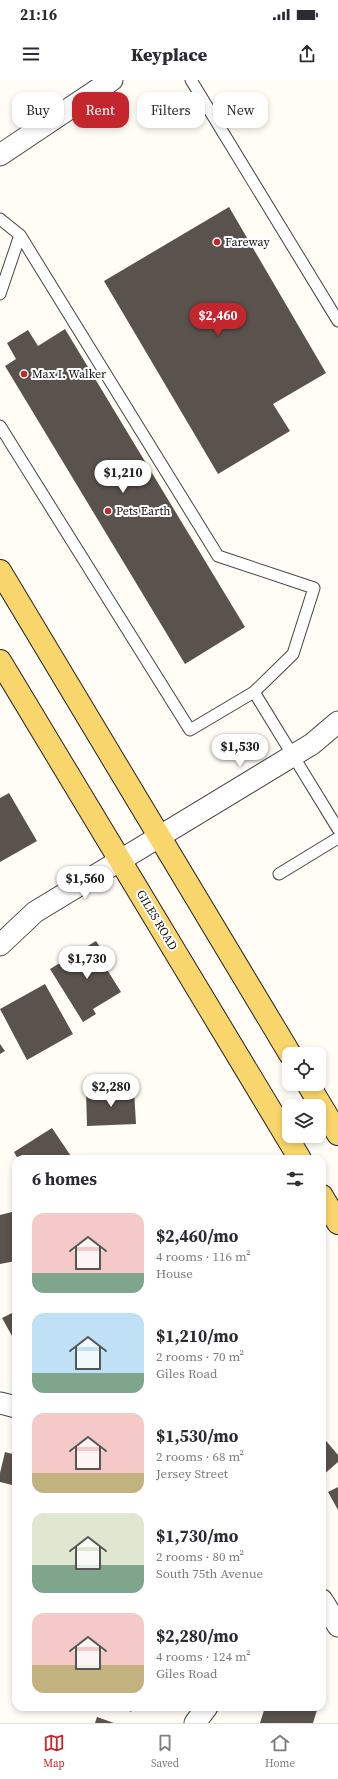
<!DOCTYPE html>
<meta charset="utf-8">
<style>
body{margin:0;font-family:"Source Serif 4",serif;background:#f2f2f3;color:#2b2b33;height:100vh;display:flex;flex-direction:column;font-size:15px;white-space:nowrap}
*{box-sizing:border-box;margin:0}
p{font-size:13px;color:#7c7c81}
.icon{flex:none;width:22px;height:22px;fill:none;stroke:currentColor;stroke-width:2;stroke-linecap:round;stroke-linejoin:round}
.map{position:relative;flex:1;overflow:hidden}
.details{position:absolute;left:12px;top:1075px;width:314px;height:556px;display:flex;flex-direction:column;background:#fff;border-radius:12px;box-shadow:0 2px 6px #0003}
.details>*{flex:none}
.guide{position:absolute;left:12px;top:12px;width:314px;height:36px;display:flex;gap:8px}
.buttons{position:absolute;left:282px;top:967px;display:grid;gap:8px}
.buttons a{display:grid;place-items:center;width:44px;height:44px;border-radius:8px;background:#fff;box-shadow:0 2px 6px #0003;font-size:20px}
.price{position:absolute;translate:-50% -34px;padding:0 9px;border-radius:14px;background:#fff;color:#222;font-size:13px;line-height:26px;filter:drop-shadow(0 1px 2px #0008)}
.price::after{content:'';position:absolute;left:50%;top:24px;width:12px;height:9px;margin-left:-6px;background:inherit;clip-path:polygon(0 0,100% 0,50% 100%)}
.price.active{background:#c4262e;color:#fff}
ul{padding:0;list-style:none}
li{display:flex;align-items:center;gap:12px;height:100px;padding:0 20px}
li span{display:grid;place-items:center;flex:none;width:112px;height:80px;border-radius:12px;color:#555}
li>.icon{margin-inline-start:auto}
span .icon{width:48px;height:48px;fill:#fffc;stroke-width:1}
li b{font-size:17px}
h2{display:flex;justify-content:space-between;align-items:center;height:48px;padding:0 20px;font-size:17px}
.tag{padding:0 14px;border-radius:12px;background:#fff;box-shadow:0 2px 6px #0003;font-size:14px;line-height:36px}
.tag.active{background:#c4262e;color:#fff}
.status{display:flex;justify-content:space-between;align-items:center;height:28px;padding:0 20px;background:#fff;direction:ltr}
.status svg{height:11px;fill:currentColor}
header{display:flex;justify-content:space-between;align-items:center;height:52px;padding:0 20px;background:#fff;font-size:18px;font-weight:800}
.menu{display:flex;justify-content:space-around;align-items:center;height:56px;border-top:1px solid #e1e1e2;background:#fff;font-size:11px;color:#7c7c81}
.menu a{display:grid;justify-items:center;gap:2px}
.menu .active{color:#c4262e}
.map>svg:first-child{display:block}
.building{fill:#5a524d}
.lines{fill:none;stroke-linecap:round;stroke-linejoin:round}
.service-casing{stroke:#444;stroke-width:13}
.minor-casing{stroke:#444;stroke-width:23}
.primary-casing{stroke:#222;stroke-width:24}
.service{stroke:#fff;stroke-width:11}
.minor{stroke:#fff;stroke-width:21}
.primary{stroke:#f9d66b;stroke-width:22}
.poi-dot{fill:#c4262e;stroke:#fff;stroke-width:1.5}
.labels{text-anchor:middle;stroke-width:4;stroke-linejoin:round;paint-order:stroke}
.poi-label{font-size:12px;fill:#111;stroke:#fff;text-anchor:start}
.street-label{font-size:12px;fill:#111;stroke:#fff}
</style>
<div class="status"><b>21:16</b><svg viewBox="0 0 49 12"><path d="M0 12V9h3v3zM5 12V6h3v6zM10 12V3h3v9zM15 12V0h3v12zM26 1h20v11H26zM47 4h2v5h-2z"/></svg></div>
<header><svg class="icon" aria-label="menu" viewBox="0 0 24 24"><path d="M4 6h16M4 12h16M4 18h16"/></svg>Keyplace<svg class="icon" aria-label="share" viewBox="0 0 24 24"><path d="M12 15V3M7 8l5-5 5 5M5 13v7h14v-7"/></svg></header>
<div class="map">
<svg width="338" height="1643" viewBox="0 0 338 1643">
<rect width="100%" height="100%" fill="#fffdf5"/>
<path class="building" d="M229,127L326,293L273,324L290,351L218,394L104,201Z
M65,249L245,547L185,584L5,286L16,279L7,263L28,250L38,266Z
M9,713L37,761L0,782V718Z
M96,861L112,885L106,888L121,912L93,929L96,934L83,942L50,889Z
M45,904L73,954L27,980L0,929Z
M0,964L5,971L0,974Z
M134,1010L136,1044L87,1046L86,1011Z
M52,1048L73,1079H18L14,1072Z
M16,1131V1181L0,1184V1135Z
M16,1231V1263L2,1238Z
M322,1356L338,1375V1382L322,1396Z
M5,1372L16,1375V1406L0,1402V1393Z
M338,1407V1430L328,1412Z
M123,1627H134L131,1632Z
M265,1627H318L313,1643H260Z
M97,1637L114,1643H95Z"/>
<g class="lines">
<g class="service-casing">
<path id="service" d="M191,0L338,241
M0,139L20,155L0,214
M20,155L218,476L314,508L293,574L254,612
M0,346L190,650L254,612L338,749
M279,794L338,758"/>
</g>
<g class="minor-casing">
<path id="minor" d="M0,75L112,0
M0,865L35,832L312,664L338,642
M0,1323L16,1327
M322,1520L338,1546
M195,1643L207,1627"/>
</g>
<g class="primary-casing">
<path id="primary" d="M0,491L290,974
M0,581L300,1079
M308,1004L338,1054
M322,1116L338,1143"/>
</g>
<use href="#service" class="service"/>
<use href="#minor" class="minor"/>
<use href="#primary" class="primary"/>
</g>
<g class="poi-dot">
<circle cx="217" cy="162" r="4"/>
<circle cx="24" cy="294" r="4"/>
<circle cx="108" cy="431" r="4"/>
</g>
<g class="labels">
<g class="poi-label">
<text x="225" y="166">Fareway</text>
<text x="32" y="298">Max I. Walker</text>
<text x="116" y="435">Pets Earth</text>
</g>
<g class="street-label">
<text transform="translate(157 840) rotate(59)" y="4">GILES ROAD</text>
</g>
</g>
</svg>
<div class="buttons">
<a><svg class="icon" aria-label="locate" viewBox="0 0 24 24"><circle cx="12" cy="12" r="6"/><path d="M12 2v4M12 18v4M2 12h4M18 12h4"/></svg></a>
<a><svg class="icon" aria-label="layers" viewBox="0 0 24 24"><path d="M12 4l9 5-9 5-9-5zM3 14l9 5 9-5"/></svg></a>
</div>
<b class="price active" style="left:218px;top:257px">$2,460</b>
<b class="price" style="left:123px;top:414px">$1,210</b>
<b class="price" style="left:240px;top:688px">$1,530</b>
<b class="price" style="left:85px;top:820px">$1,560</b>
<b class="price" style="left:87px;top:900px">$1,730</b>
<b class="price" style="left:111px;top:1028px">$2,280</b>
<div class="guide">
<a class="tag">Buy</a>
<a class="tag active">Rent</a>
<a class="tag">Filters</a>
<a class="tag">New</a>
</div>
<section class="details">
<h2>6 homes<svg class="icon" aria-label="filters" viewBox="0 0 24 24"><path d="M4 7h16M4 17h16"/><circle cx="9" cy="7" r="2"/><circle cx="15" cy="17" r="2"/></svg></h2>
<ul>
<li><span style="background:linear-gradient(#f6c9c9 75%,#7fa58c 0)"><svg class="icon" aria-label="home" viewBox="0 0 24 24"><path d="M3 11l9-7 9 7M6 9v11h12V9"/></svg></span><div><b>$2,460/mo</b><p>4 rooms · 116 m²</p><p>House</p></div></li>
<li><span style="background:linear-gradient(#bfe0f5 75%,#7fa58c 0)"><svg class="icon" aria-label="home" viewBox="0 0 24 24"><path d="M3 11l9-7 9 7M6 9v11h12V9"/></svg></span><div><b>$1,210/mo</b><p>2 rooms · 70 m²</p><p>Giles Road</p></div></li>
<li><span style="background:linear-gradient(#f6c9c9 75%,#c2b280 0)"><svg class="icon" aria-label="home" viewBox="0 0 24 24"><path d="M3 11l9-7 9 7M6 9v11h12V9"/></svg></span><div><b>$1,530/mo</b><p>2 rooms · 68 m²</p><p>Jersey Street</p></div></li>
<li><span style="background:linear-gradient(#dfe7d0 65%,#7fa58c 0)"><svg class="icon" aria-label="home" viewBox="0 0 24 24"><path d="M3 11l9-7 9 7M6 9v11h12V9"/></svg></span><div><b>$1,730/mo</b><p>2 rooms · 80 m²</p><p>South 75th Avenue</p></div></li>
<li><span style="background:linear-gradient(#f6c9c9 65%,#c2b280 0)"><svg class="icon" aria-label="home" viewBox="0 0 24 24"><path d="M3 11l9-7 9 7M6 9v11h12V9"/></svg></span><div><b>$2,280/mo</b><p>4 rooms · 124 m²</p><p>Giles Road</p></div></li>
</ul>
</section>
</div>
<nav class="menu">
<a class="active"><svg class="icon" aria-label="map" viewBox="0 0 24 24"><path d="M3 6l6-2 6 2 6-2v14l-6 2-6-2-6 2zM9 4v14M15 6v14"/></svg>Map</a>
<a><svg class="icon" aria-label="saved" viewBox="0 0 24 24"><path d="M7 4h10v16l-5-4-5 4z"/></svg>Saved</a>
<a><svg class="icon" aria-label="home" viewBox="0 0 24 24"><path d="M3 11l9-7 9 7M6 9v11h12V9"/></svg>Home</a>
</nav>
